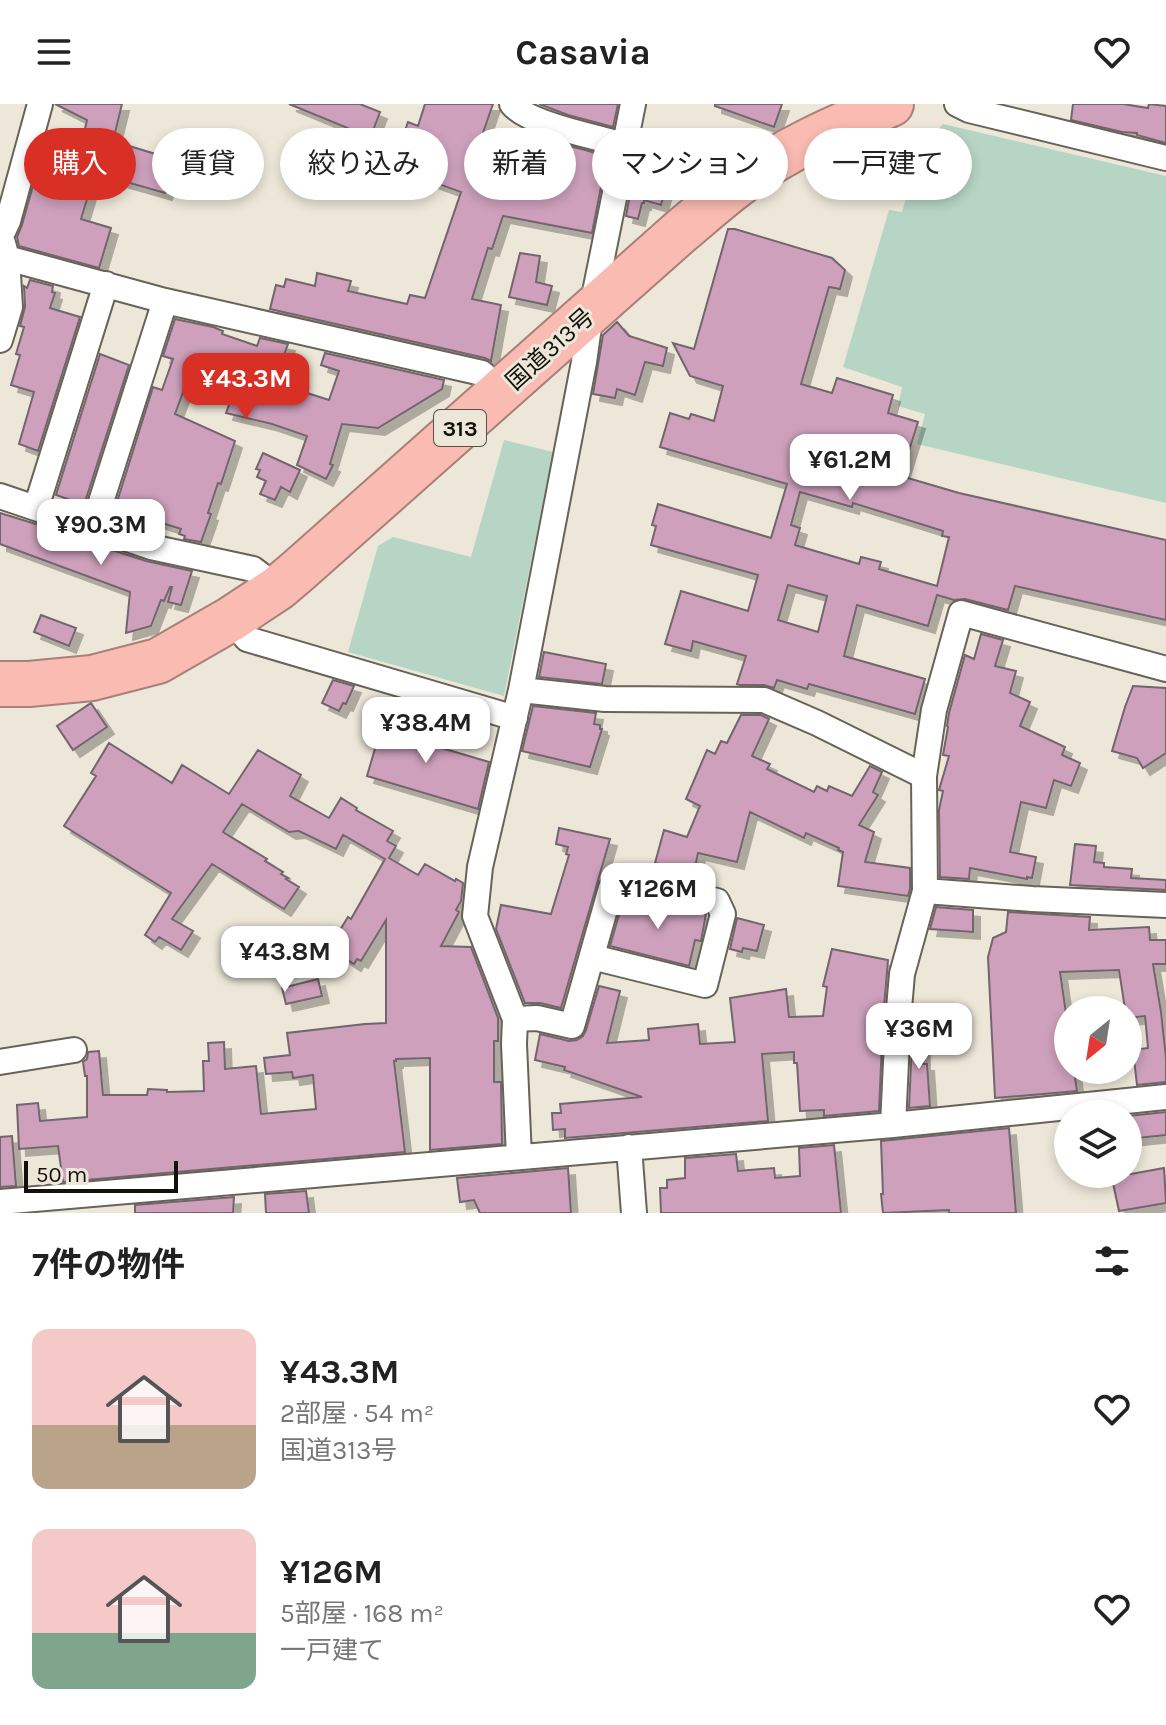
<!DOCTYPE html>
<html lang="ja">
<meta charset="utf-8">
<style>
body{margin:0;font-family:Karla,"Noto Sans JP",sans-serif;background:#f6f6f6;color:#222;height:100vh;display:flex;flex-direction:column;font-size:30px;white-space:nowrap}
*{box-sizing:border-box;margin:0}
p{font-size:26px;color:#767676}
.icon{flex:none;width:44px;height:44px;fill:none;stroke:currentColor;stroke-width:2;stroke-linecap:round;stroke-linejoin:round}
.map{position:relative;height:1109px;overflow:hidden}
.panel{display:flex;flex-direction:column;background:#fff;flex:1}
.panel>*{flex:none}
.guide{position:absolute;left:24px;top:24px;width:1118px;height:72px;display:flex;gap:16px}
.needle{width:52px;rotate:210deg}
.fabs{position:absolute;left:1054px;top:892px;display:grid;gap:16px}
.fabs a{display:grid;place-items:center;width:88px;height:88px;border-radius:50%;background:#fff;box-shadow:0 4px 12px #0003;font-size:40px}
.scale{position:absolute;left:24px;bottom:20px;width:154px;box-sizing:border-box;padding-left:8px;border:4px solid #13110c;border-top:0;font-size:22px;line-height:28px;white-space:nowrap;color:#13110c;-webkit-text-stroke:6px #ede7d9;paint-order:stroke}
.price{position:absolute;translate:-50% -68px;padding:0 18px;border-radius:16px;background:#fff;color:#222;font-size:26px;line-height:52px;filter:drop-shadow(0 2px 4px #0008)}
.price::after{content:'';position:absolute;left:50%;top:48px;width:24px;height:18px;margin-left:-12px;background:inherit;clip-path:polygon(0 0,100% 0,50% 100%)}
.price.active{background:#d93025;color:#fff}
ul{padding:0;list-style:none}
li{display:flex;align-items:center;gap:24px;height:200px;padding:0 32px}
li span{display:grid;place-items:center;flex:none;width:224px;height:160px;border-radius:16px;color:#555}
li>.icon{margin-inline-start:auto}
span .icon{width:96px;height:96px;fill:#fffc;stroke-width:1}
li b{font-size:34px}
h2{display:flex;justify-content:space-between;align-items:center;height:96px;padding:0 32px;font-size:34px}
.tag{padding:0 28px;border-radius:36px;background:#fff;box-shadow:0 4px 12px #0003;font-size:28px;line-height:72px}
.tag.active{background:#d93025;color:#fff}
header{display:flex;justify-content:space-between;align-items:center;height:104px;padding:0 32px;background:#fff;font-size:36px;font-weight:700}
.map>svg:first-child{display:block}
.green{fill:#b6d5c5}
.building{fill:#cea0bc;stroke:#72656d;stroke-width:2;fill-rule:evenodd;filter:url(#shadow)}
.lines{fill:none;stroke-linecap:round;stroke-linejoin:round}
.street-casing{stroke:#686357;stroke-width:28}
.highway-casing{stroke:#a88078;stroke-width:48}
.street{stroke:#fff;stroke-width:24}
.highway{stroke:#f9bbb2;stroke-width:44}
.labels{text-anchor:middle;stroke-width:6;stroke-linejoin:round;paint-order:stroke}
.shield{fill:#ede7d9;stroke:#54514a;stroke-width:2}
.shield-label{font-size:22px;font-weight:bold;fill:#13110c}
.street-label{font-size:24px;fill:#13110c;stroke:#ede7d9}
</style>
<header><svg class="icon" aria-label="menu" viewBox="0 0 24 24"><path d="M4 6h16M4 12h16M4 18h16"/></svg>Casavia<svg class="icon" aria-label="heart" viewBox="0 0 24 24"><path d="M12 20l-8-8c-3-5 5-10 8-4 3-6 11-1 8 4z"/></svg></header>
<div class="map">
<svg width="1166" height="1109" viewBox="0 0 1166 1109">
<defs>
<filter id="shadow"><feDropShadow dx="7" dy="7" stdDeviation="0" flood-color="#0004"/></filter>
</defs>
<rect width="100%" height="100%" fill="#ede7d9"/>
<path class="green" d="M943,20L1166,72V399L917,340L925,310L898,302L902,283L843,263L889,106L902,108L921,43Z
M504,336L553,348L504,592L348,548L378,442L393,433L471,453Z"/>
<path class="building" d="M55,0H122L113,37L162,52L156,70L170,74L165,89L95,69L81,115L111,124L99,164L19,142L17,133L22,121L40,57L75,67L87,16Z
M289,0H360L380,8L366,45L345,37L350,25Z
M425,0H493L477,46L501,56L499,62L542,79L555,38L607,52L592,129L503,112L492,145L488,144L472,195L501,201L491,257L485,254L270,205L276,181L284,183L286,175L315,182L317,169L351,177L348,187L407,200L410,191L425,194L461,88L403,67L406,59L395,55L408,18L418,22Z
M539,0H618L613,23L568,11Z
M715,0H782L774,23L715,2Z
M1073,0H1123L1148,4L1149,0L1166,2V39L1137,31V29L1122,28L1071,16Z
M660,50L712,64L691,81L668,75L661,101L644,96V99H642L638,115L626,112L636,59L656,63Z
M728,125H735L832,154L845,166L840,185L829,183L801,280L832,289L837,274L893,291L888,309L918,318L901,372L959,389L1166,436V516L1015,482L1008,506L965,495L954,496L937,491L928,522L857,501L844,552L925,575L915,610L809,580L807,585L777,576L774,584L764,581H740L737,580L746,552L693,537L691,547L665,540L681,487L748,507L758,471L651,441L656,422L652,421L658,400L771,434L787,380L660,343L670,309L689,315L691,310L714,317L723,282L690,272L673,239L694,245ZM800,388L852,403L853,399L943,427L942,432L949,433L937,482L879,465L881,458L861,453L859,460L795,441L800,424L791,421ZM788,481L827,492L818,528L778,516Z
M520,149L540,152L536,178L552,182L547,201L509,193Z
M30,176L53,182L52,188L55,189L50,204L80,213L38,347L19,340L34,288L11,281L20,251L16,250L24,223L20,222L25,203L24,182L27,184Z
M175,215L213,223L223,227L222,230L257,242L260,234L288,240L284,251L288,252L279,280L329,296L339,267L321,261L325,249L444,276L442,285L378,324L342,320L330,360L333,361L326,375L297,361L307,332L272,320L226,309L239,274L194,259L175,310L235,337L221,380L218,379L208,409L211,410L201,438L184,435L185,432L179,430L181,425L143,413L138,423L112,414L153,283L162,286L173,255L163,252Z
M617,218L629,232L667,244L663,262L645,258L635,291L617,285L615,294L593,290L603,231Z
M100,250L129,261L84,401L56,391Z
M263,349L300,366L290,388L281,383L275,396L260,390L266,377L257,373L260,366L256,365Z
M0,409L39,421L108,447L109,445L146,457L192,467L181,501L168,498L172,483H170L164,497L161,496L151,522L126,529L130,488L0,440Z
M41,511L76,524L69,542L34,528Z
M981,530L1003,536L995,562L1016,567L1010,589L1030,598L1020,622L1065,643L1062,651L1080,659L1071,682L1054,676L1046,704L1021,698L1010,748L1036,753L1032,774L1027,773V775L970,764L969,775L940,773L939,706L943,687L939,686L949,652L943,651L948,623L947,622L949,609L965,551L974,555Z
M544,548L606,560L602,580L539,573Z
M333,576L354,582L346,600L343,599L339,607L322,599Z
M1133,582L1166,584V649L1143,664L1137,654L1112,647L1125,603Z
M91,599L107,623L73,646L57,622Z
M533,602L596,609L594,620L600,621V625H602L590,663L522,647Z
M386,607L414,615L408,634L489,658L478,705L367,672Z
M741,611H761L769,615L752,652L770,660L767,665L814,688L817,682L827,687L829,682L852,692L870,662L882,668L873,688L878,691L859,721L874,728L865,758L910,764V785L908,792L838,782L843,748L838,746L839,744L806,729L804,734L750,708L737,758L698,749L693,773L681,770L680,773L663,769L664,762L655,759L664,726L687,733L700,702L686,695L707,646L715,650L721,637L727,639Z
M109,639L172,679L182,661L229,690L258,646L301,671L290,692L329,714L341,694L357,704L356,706L393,727L387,737L396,742L389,754L418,771L425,760L455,777L456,775L463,779L461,797L456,806L459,808L441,842L471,843L498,914V937H494V978H501L502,1040L430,1046V954L396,955V957H394L405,1048L63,1078L58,1042L19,1045L17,1001L38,999L40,1017L87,1013V972H85L83,958L87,955L88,948L99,947L103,991H147L148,985L167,986V988L204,987L203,957H209L208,939L224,938L225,965L256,962L261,1010L316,1005L313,971L293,974L292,968L266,970L264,954L290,951L287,929L365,920L386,919V816L361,857L357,855L354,860L329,844L348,813L351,815L385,755L343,731L336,745L299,727L289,728L242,700L223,728L267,755L265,757L283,768L281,770L288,774L286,775L299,783L284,805L212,760L172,815L193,827L181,846L159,833L155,838L145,831L171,789L64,722L96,672L91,669Z
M559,724L610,735L561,904L540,899H525L496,825L501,801L551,810L569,751L566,750L568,743L556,740Z
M1075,740L1096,742L1094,758L1104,759V763L1132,765L1131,774L1166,776V786L1070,781Z
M624,793L655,801L656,798L706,810L701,837L695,836L689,862L610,842Z
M936,803L973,806V828L930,825Z
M1008,808L1090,813L1089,826L1149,823L1150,836H1166V860H1153L1161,908L1166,954V978L1137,981L1133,946L1148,944L1145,912L1128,914V905H1125L1119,866L1060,868L1068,923V966H1074L1077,987L995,994L988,853L993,834L1006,828Z
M737,814L764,821L757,847L743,844L742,848L730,845Z
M832,845L888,856L883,915L879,1007L824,1012V1006L800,1007L797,959H794V948L762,950L768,1017L565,1034V1025L553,1026L552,1009H561L560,1000L642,993L564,966L565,963L535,956L540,930L569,937L577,936L583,932L586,926L599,882L620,887L607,939L649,936L648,925L698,920L700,940L735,938L730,894L786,885L789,913L823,912L827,883L823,882Z
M318,875L322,892L286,900L282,884Z
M913,918H922L923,960H927L930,1002L909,1004Z
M1166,1008V1031L1128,1035V1012Z
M1009,1024L1016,1109H949V1106L883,1109L881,1090H883L881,1037Z
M12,1032L16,1082L0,1083V1033Z
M834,1041L841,1109H661L660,1084H667V1076L685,1074V1054L736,1050L738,1067L774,1064L775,1074L800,1072L799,1044Z
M568,1064L571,1109H480L474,1096L460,1098L457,1074Z
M1164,1064L1166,1099L1119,1107L1111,1070H1131Z
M306,1087L309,1109H266L265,1090Z
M234,1093L233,1109H135V1101Z"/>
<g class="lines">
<g class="street-casing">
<path id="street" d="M512,0C528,20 597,33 624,41
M957,0L969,6L1166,54
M7,154L165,197L482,269L501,288
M0,236L10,203L7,154L1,132L8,117L40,0
M0,392L151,443L253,465L278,484
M36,404L106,180
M93,423L165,197
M231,515L247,535L515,614
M521,586L605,595L764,596L817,619L924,672
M925,787L1032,795L1166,801
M515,915L537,914L572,922L611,784L620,774L717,797L723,810L705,881L592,853
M0,958L74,946
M893,1021L898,916L902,870L925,787L924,672L934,606L961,509L1166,565
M629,1043L634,1109
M519,1053L514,940L515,915L475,812L480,763L521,586L584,258L591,208L633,0
M0,1098L893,1021L1166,993"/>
</g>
<g class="highway-casing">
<path id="highway" d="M0,580H29L92,574L158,557L231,515L278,484L298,467L680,128C698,113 715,98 733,84C780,47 837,23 891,0"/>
</g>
<use href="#street" class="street"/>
<use href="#highway" class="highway"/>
</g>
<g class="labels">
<rect class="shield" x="434" y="306" width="52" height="36" rx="6"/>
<g class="shield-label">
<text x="460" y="332">313</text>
</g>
<g class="street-label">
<text transform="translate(550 245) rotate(-42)" y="8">国道313号</text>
</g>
</g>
</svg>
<div class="fabs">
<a><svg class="needle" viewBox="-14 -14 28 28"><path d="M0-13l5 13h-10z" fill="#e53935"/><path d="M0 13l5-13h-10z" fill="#767676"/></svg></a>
<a><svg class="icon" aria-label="layers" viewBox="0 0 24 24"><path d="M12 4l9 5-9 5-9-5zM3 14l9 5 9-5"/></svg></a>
</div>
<div class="scale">50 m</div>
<b class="price active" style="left:246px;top:317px">¥43.3M</b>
<b class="price" style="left:850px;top:398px">¥61.2M</b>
<b class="price" style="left:101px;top:463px">¥90.3M</b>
<b class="price" style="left:426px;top:661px">¥38.4M</b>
<b class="price" style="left:658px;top:827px">¥126M</b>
<b class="price" style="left:285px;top:890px">¥43.8M</b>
<b class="price" style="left:919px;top:967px">¥36M</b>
<div class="guide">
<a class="tag active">購入</a>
<a class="tag">賃貸</a>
<a class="tag">絞り込み</a>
<a class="tag">新着</a>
<a class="tag">マンション</a>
<a class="tag">一戸建て</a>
</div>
</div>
<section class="panel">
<h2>7件の物件<svg class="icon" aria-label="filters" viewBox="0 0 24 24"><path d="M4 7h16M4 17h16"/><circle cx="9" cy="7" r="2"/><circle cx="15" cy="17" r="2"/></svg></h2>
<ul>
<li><span style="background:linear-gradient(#f6c9c9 60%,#b9a48a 0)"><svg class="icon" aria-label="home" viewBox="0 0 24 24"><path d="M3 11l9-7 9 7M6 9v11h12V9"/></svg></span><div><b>¥43.3M</b><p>2部屋 · 54 m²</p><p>国道313号</p></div><svg class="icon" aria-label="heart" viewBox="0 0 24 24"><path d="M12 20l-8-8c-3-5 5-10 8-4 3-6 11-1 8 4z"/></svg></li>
<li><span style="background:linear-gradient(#f6c9c9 65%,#7fa58c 0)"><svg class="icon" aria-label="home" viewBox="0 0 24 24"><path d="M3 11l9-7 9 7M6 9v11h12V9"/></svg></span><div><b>¥126M</b><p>5部屋 · 168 m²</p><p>一戸建て</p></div><svg class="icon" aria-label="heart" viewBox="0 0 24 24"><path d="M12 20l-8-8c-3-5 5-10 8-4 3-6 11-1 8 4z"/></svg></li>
</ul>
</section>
